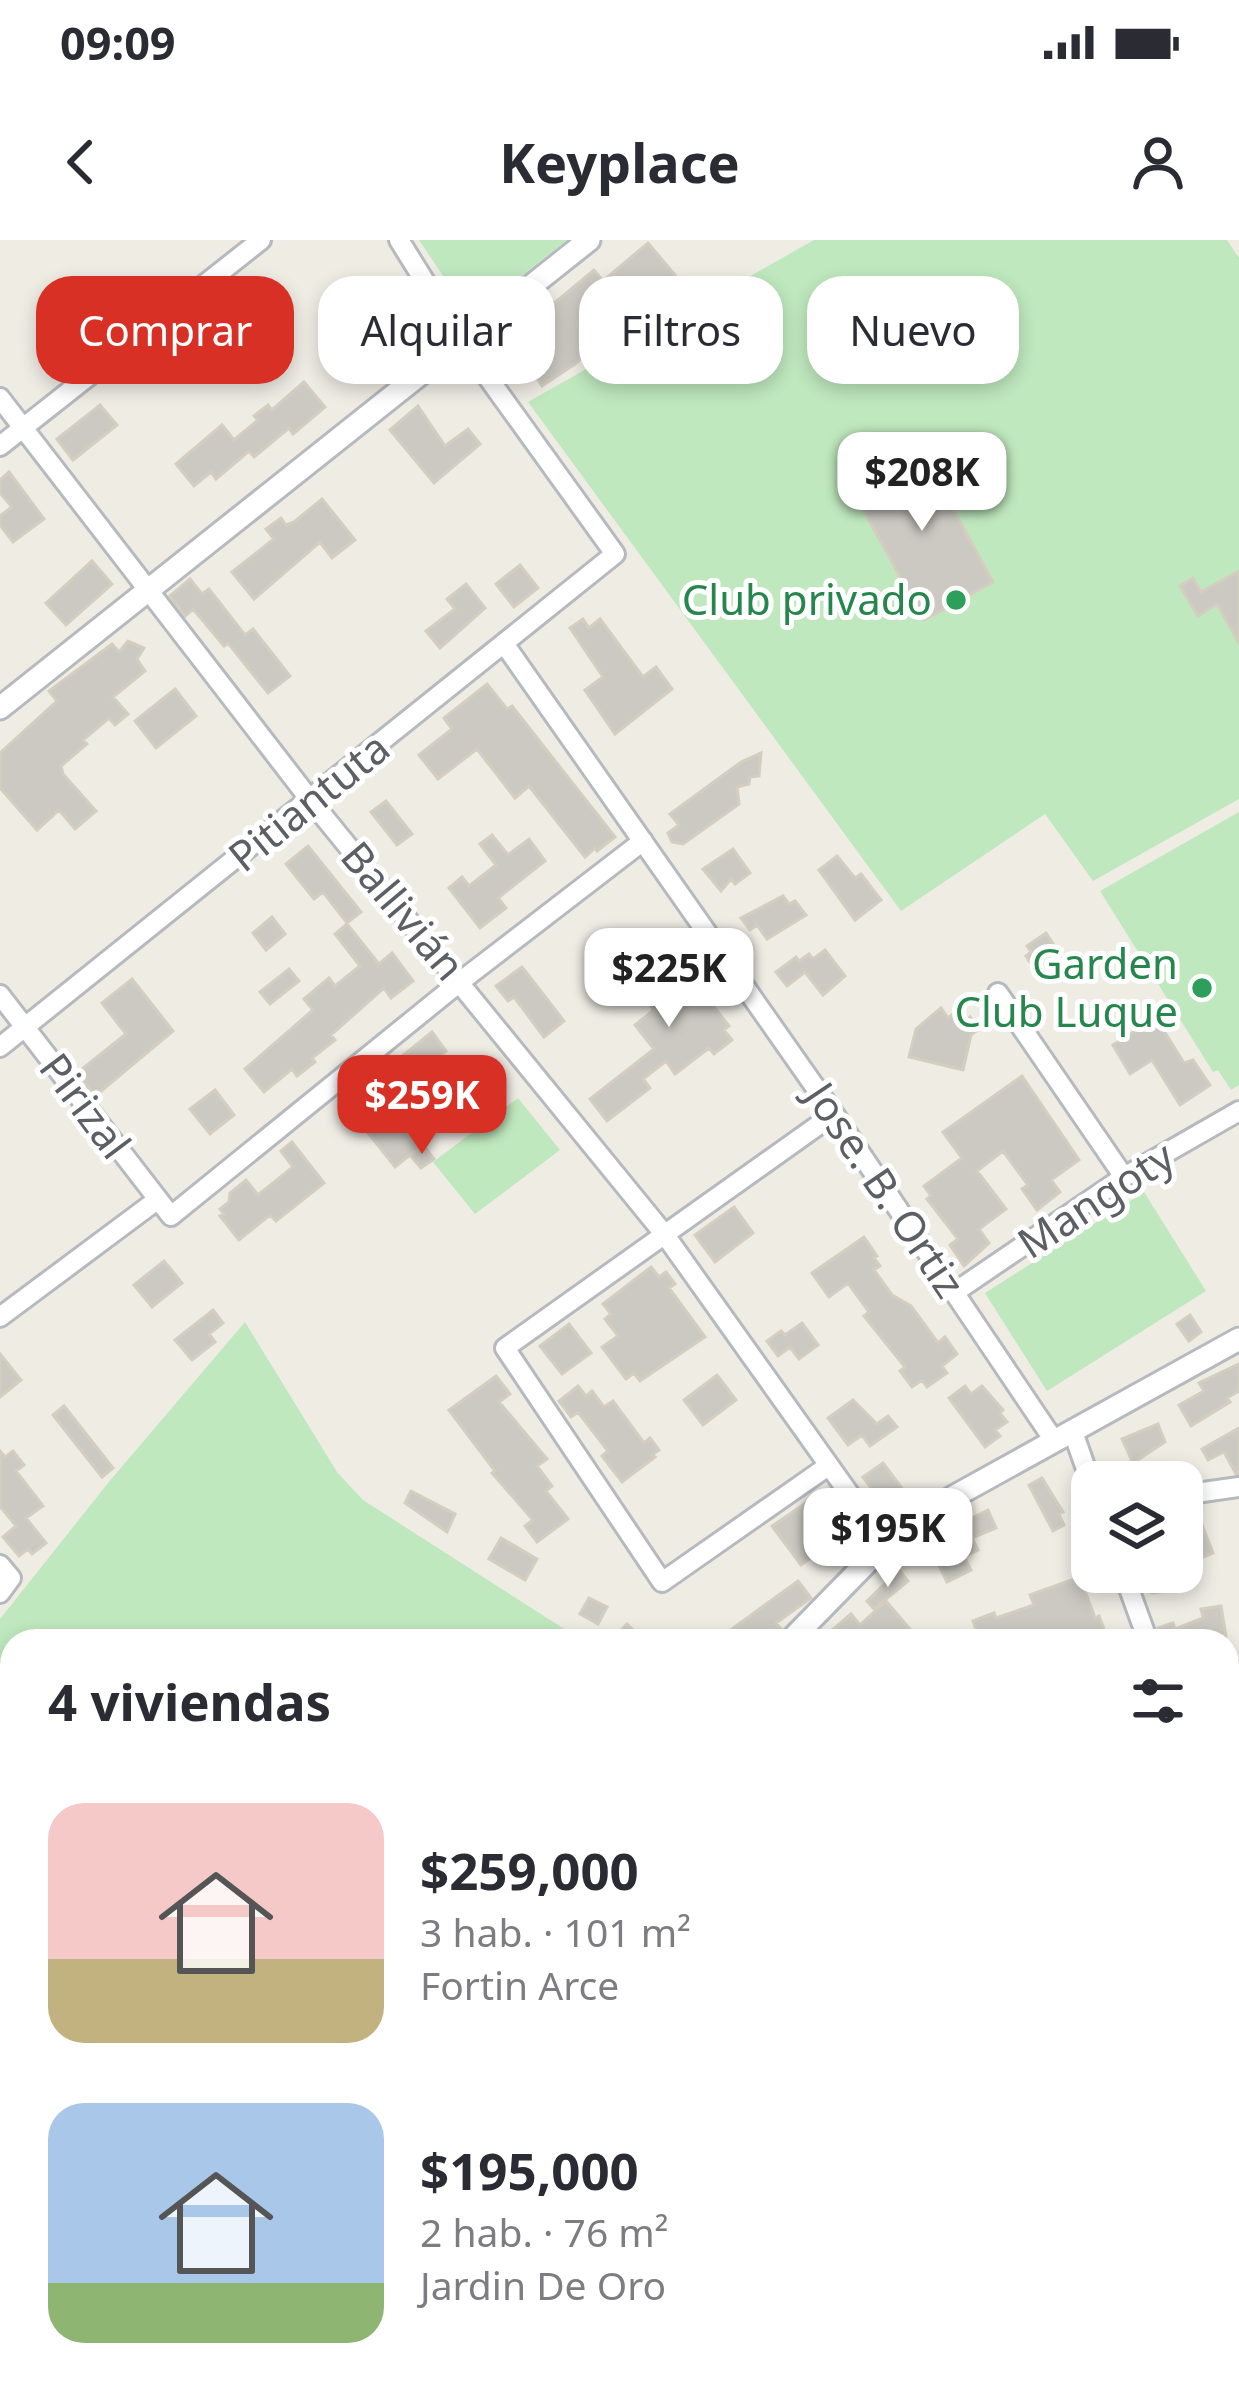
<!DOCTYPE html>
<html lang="es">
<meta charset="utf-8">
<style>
body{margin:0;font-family:"Noto Sans",sans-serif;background:#f2f2f3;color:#2b2b33;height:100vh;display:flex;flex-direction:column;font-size:45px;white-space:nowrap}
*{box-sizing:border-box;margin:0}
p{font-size:39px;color:#7c7c81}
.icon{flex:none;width:66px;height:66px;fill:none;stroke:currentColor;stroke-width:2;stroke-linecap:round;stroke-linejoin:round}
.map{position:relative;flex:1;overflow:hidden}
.side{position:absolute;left:0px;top:1389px;width:1239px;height:771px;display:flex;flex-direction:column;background:#fff;border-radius:36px 36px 0 0;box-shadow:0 6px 18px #0003}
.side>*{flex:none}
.hud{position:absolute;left:36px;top:36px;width:1167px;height:108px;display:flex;gap:24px}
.buttons{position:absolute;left:1071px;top:1221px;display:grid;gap:24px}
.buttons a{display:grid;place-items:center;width:132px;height:132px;border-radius:24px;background:#fff;box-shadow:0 6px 18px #0003;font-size:60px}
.price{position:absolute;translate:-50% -102px;padding:0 27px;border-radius:24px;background:#fff;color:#222;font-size:39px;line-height:78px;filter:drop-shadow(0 3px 6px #0008)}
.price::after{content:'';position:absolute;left:50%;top:72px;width:36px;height:27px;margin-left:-18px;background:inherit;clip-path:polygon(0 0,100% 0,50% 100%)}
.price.current{background:#d93025;color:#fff}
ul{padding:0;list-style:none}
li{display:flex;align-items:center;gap:36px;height:300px;padding:0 48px}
li span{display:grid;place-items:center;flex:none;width:336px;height:240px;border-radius:36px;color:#555}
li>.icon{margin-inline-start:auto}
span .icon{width:144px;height:144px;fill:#fffc;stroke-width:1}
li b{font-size:51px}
h2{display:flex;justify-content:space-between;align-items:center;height:144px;padding:0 48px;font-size:51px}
.tag{padding:0 42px;border-radius:36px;background:#fff;box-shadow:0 6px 18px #0003;font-size:42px;line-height:108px}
.tag.current{background:#d93025;color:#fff}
.status{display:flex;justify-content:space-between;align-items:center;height:84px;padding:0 60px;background:#fff;direction:ltr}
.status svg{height:33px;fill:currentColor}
header{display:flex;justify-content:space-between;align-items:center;height:156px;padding:0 48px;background:#fff;font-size:54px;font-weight:700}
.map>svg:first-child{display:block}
.green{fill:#bfe8be}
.building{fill:#ccc9c3;stroke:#d4cec1;stroke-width:3}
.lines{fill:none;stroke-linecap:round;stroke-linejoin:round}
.minor-casing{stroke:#b6babf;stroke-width:24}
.tertiary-casing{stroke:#b6babf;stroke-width:27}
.minor{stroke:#fff;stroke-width:18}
.tertiary{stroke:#fff;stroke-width:21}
.leisure-dot{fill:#2e9e5b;stroke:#fff;stroke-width:4.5}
.labels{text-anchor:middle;stroke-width:10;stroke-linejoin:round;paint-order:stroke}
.leisure-label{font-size:42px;fill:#27864d;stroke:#fff;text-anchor:end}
.street-label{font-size:42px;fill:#5c6065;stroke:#fff}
</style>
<div class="status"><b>09:09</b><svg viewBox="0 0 49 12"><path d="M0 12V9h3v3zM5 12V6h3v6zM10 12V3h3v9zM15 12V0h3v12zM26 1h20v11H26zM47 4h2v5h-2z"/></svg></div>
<header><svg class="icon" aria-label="back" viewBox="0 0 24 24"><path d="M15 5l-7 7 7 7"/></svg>Keyplace<svg class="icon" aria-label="person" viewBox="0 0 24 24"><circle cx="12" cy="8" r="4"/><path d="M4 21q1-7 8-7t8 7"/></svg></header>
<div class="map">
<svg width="1239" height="2158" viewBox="0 0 1239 2158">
<rect width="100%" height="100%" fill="#efece4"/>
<path class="green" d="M419,0H567L470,76Z
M814,0H1227L1239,18V559L1093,641L1045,574L901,671L528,162Z
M1239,572V845L1231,850L1218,830L1213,832L1100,651Z
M518,858L560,910L475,974L433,922Z
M1144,952L1206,1051L1047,1151L985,1053Z
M245,1082L337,1232L363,1260L583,1401H12V1750L0,1744V1379L108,1243Z
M1239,1790V1877L1227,1881V1795Z
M370,2148H487L490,2158H370L366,2156Z
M495,2148H848L853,2158H498Z
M895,2148H1178L1183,2158H900Z"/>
<path class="building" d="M648,3L681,42L655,64L640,46L617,66L642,92L618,104L609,95L575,124L542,146L520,111L545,91L535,79L594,30L603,41Z
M378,60L399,85L381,99L395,117L371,137L338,92Z
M244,62L263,87L251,96L232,71Z
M304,142L325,167L293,194L289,188L254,217L249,211L216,239L211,232L194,246L176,224L222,185L234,200L258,180L254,176L268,165L272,170Z
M100,165L117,185L73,220L57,199Z
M418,166L445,206L468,189L480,204L434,243L390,190Z
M921,210L993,342L924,380L850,246Z
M9,232L44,279L13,302L0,285V276L12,267L0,253V240Z
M322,259L355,300L332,318L320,302L254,359L232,332L274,299L266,289L281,278L286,285L294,282Z
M92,321L112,344L66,385L46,363Z
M520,325L538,348L514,367L496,344Z
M1239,331V403L1217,364L1198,376L1180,346L1193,338L1201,352Z
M190,339L202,354L209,349L245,395L253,389L290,436L268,453L228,403L224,406L193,369L185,376L170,356Z
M466,344L485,368L440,408L426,391L455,369L447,359Z
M583,379L589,388L600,379L643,437L656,427L672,449L615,494L585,450L603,437L570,388Z
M128,401L144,408L137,419L145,431L113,457L128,474L115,485L109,478L83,500L87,504L61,526L63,534L96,571L75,589L59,570L37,590L0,548V513L57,461L49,451L112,404L119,412Z
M487,444L507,469L512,466L615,597L597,611L595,608L585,617L529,546L515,558L477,509L438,539L419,515L452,489L444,478Z
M175,449L196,476L156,508L135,481Z
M761,513L759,536L750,537L749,544L737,547L739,564L683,604L672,602L668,593L679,585L670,574L741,522Z
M386,561L412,594L397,605L371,572Z
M492,595L508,615L529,599L545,621L498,658L506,668L480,688L449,648L462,637L469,646L496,625L480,604Z
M308,606L361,672L347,683L323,652L314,659L286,624Z
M733,609L750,633L735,644L731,639L721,651L703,629Z
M837,616L855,638L861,634L881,660L855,680L819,630Z
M783,656L789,664L795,661L806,675L767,699L757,685L750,690L741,678Z
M272,677L285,694L266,710L253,693Z
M347,684L379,724L392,713L413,741L391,758L384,748L331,795L335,800L312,818L315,822L297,836L292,829L264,852L245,829L313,770L304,759L329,738L335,746L360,726L335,694Z
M1046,693L1065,721L1040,738L1026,716L1031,712L1027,706Z
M825,710L845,736L823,755L805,732L787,746L776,732L796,717L799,721L809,714L813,719Z
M670,714L690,739L703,729L722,755L711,763L729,786L724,790L732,800L714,814L709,808L675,834L666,821L643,839L650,848L607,881L590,859L654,809L635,785L654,770L633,743Z
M522,727L564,781L544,797L514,757L508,761L496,746Z
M289,729L299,741L270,764L260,752Z
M132,739L173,791L95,856L77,833L126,794L102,763Z
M941,768L948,778L955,772L964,782L970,777L979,789L971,795L963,830L909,817L916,789Z
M1156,778L1184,823L1193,820L1210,845L1180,865L1152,820L1130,834L1113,805Z
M432,792L446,811L428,826L438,838L421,851L425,856L396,879L419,908L395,927L350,870L358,864L355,861L377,844L374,839Z
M475,823L497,851L478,867L455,838Z
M1022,836L1079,920L1051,940L1060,952L1037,970L1022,949L1028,945L1003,911L977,931L1006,969L979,989L989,1003L964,1026L950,1005L958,999L927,959L931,956L924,946L962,918L943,892Z
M215,850L234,875L210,894L190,869Z
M292,902L324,943L276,981L270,975L239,1000L220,976L224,974L220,969L229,962L230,953L246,940L258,955L293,927L281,911Z
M423,905L434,919L421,928L410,915Z
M734,967L753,993L715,1022L695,995Z
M864,997L877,1016L874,1018L880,1026L874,1030L892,1055L911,1066L938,1103L945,1097L957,1114L942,1126L947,1133L927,1147L922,1140L912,1147L900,1131L905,1127L864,1076L869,1072L848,1043L829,1057L812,1033Z
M164,1021L182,1043L152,1067L134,1045Z
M651,1027L659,1037L666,1032L675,1044L669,1048L705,1097L640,1141L634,1133L626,1139L602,1107L618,1096L605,1079L611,1074L603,1064Z
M213,1070L223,1083L209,1094L215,1102L192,1120L175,1100Z
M1190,1075L1201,1092L1189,1101L1177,1084Z
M802,1083L818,1105L799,1119L790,1107L778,1116L767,1101L781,1091L785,1095Z
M569,1084L591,1113L562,1134L540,1106Z
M0,1114L21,1140L0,1157Z
M1239,1124V1151L1227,1158L1230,1162L1191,1186L1179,1165L1204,1151L1199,1143Z
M717,1135L736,1160L703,1185L684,1160Z
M496,1136L510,1154L499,1162L547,1219L537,1226L552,1246L546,1251L568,1279L537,1302L525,1286L533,1280L492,1233L495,1231L449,1170Z
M578,1146L586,1156L592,1151L604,1167L613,1161L644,1203L650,1198L659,1210L652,1215L655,1217L622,1242L602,1216L608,1211L578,1172L571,1177L559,1161Z
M965,1146L971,1154L982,1146L1003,1170L1000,1173L1007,1182L995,1190L1000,1196L985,1207L949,1158Z
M853,1160L877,1184L888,1176L897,1187L870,1206L862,1195L848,1205L828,1178Z
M64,1166L113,1228L102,1237L53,1175Z
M1158,1184L1165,1202L1133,1223L1122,1199Z
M1239,1188V1234H1236L1224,1212L1208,1220L1202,1209Z
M0,1211L5,1217L13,1211L24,1225L16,1231L43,1266L26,1278L46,1303L32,1314L28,1309L19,1316L3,1297L16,1286L0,1266Z
M883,1223L910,1259L890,1273L883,1264L876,1269L866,1253L872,1249L863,1237Z
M1042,1238L1063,1272L1059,1274L1064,1285L1053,1291L1029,1245Z
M411,1251L455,1274L447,1292L405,1263Z
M816,1256L839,1288L807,1310L812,1317L801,1325L772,1286Z
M1195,1267L1213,1313L1192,1322L1182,1295V1268Z
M988,1270L996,1288L972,1298L978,1310L964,1317L971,1330L947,1342L935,1317L954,1307L945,1292Z
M501,1298L537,1319L525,1340L489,1319Z
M899,1330L908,1341L874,1369L867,1361Z
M1145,1332H1161L1168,1351L1152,1353L1144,1349L1138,1335Z
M1080,1337L1095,1378L1099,1376L1106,1394L1101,1396L1103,1401H980L973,1381L994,1373L996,1378L1034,1365L1030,1355Z
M798,1341L811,1358L776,1383L781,1389L776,1397L770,1401H722L735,1392L732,1389Z
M589,1358L607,1367L598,1384L580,1374Z
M886,1361L920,1401H837L830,1392L851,1374L860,1385Z
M1221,1366L1226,1396L1206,1400L1205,1392L1181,1401H1161L1158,1388L1173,1383L1175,1389L1203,1378L1201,1369Z
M627,1384L645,1401H610Z"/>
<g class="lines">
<g class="minor-casing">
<path id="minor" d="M0,158L311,561L665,995L885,1304
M0,206L261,0
M505,405L834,874L1055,1202
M998,753L1124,937
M0,755L171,976L461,741L643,601
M0,807L615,314L463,103L399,0
M955,1052L1124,937L1239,871
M0,1077L157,960
M1073,1192L1092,1246
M828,1226L662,1342L505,1108L834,874
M1182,1255L1239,1247
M0,1325L11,1338L0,1353
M1123,1332L1148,1401
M1227,1433L1239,1431
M1227,1600L1239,1628
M1227,1701L1239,1697
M0,1769L12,1775
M1227,1902L1239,1898
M0,1937L12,1908
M0,2014L12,2019
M299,2148L321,2158
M871,2148L876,2158
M1203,2148L1207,2158"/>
</g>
<g class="tertiary-casing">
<path id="tertiary" d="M0,468L589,0
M790,1401L885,1304L955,1256L1239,1099
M346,2158L351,2148"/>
</g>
<use href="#minor" class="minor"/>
<use href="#tertiary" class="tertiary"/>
</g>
<g class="leisure-dot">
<circle cx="956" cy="360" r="12"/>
<circle cx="1202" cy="748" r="12"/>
</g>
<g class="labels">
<g class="leisure-label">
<text x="932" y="375">Club privado</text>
<text x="1178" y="739">Garden<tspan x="1178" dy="48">Club Luque</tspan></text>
</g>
<g class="street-label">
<text transform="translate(309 562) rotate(-39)" y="15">Pitiantuta</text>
<text transform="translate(403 671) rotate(50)" y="15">Ballivián</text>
<text transform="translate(85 866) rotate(53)" y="15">Pirizal</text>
<text transform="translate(885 950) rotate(56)" y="15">Jose. B. Ortiz</text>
<text transform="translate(1096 960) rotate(-33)" y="15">Mangoty</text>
</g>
</g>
</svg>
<div class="buttons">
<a><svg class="icon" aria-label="layers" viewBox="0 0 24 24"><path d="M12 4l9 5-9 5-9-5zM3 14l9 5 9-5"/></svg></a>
</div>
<b class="price" style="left:922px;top:294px">$208K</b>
<b class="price" style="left:669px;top:790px">$225K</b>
<b class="price current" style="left:422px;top:917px">$259K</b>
<b class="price" style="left:888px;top:1350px">$195K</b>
<div class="hud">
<a class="tag current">Comprar</a>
<a class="tag">Alquilar</a>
<a class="tag">Filtros</a>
<a class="tag">Nuevo</a>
</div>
<section class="side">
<h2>4 viviendas<svg class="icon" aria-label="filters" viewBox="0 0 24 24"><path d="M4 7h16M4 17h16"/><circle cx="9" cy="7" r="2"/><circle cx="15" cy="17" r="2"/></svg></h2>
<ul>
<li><span style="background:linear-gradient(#f6c9c9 65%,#c2b280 0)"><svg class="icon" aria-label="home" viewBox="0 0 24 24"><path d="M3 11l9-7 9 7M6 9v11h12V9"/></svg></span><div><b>$259,000</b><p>3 hab. · 101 m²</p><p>Fortin Arce</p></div></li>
<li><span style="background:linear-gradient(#a9c7e8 75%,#8fb573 0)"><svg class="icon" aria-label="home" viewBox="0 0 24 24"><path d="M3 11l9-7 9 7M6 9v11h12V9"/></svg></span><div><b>$195,000</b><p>2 hab. · 76 m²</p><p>Jardin De Oro</p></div></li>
</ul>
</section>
</div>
